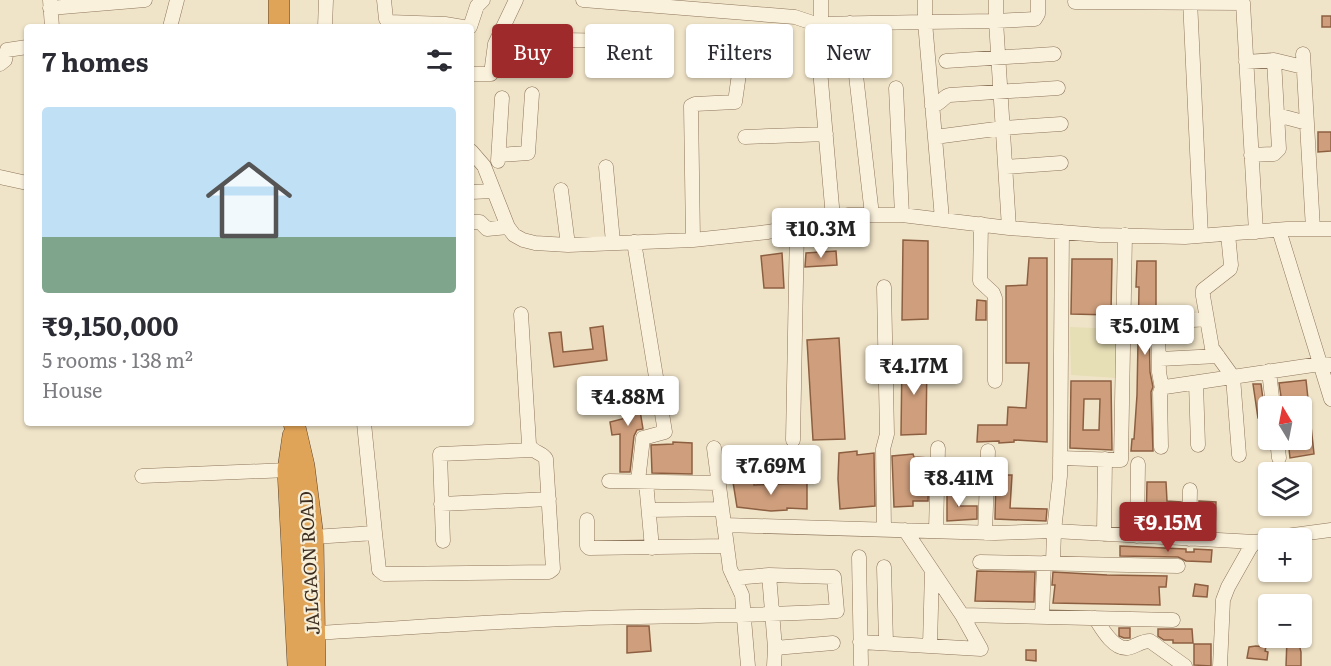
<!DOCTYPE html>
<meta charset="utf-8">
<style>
body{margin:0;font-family:Literata,serif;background:#f7f7f7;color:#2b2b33;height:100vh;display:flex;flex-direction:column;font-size:22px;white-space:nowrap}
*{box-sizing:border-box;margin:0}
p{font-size:20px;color:#7c7c81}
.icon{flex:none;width:33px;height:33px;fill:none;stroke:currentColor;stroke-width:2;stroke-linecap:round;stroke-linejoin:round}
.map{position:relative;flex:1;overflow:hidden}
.panel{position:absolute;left:24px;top:24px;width:450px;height:402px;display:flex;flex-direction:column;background:#fff;border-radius:6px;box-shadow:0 2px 4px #0004}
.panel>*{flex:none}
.hud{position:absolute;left:492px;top:24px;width:570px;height:54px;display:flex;gap:12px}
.needle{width:39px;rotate:350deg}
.tools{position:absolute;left:1258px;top:396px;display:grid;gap:12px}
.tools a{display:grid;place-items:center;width:54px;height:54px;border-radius:6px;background:#fff;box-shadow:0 2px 4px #0004;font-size:30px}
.price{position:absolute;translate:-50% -51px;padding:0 14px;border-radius:6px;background:#fff;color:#222;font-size:20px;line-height:39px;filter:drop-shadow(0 2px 3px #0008)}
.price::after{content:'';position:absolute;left:50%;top:36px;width:18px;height:14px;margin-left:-9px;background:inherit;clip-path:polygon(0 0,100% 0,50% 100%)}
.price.on{background:#9e2a2b;color:#fff}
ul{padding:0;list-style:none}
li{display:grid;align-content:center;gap:12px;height:318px;padding:0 18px}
li span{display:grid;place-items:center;height:186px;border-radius:6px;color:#555}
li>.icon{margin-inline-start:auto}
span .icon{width:108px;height:108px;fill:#fffc;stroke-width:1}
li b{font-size:26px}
h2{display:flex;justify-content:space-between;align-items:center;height:72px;padding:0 18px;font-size:26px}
.tag{padding:0 21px;border-radius:6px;background:#fff;box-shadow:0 2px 4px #0004;font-size:21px;line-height:54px}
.tag.on{background:#9e2a2b;color:#fff}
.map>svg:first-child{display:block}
.farmland{fill:#e6deb5}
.building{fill:#cf9f7d;stroke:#8d5f41;stroke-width:1.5;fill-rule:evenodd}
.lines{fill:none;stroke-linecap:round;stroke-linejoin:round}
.minor-casing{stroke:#8d765c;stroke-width:15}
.highway-casing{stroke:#5b4430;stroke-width:22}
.minor{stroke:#faf1dc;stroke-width:14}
.highway{stroke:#e0a458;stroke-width:21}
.labels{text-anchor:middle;stroke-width:4.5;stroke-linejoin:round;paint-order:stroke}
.street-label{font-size:18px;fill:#3d2e20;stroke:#f7eed8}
</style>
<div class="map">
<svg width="1331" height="666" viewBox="0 0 1331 666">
<rect width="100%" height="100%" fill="#f0e4c8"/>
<path class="farmland" d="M1070,327L1118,329L1117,378L1071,375Z"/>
<path class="building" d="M1322,16H1331V27H1322Z
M1318,132H1331V151L1318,152Z
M903,240L928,241V319L902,320Z
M836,251L837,265L805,267L806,253Z
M782,253L784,288H764L761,256Z
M1029,258H1047V442L1014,440V442L999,443V441L977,442L978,425H1007L1008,407L1026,408L1029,363H1006V286L1027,285Z
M1072,259H1112L1111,315L1071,314Z
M1137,261H1156V317L1150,323L1149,327L1150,372L1153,387L1151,392L1153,451H1131L1132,439H1134L1137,395L1139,287H1136Z
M977,300L986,301V320H976Z
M603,326L607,360L554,367L549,333L561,332L563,352L593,349L590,328Z
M839,338L845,439L813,440L807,340Z
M902,358H927L926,434L901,435Z
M1306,380L1314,454L1290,458L1288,440H1302V401L1282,403L1279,383Z
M1071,381H1111L1112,450L1070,448ZM1084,399H1100L1099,430H1083Z
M1253,384H1261L1264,407L1269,417L1258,418Z
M636,386L643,429L637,430L634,436L630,472H620V434L612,435L610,422L626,418L622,388Z
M673,442L692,443V474L652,473L651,445L673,444Z
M857,451V455L874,453L875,506L840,509L838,479L839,453Z
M913,454L914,457L929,458L928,501H913V506L894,507L892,456Z
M949,459H961L959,472H948Z
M996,475H1012L1010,508L1047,509L1046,521L995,519Z
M733,482H754V485L807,483V509L787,508V510L771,511L737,507Z
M1147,482H1166L1167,501L1181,502L1180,529L1146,526Z
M947,490H959L958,506H977V519L947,521Z
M1199,501L1216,502L1215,531L1198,530Z
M1120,546L1186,549V552H1194V549L1212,550L1211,562L1186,561L1178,557L1120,556Z
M977,571L1035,572L1034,602L975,601Z
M1053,572L1107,575L1167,576L1166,587H1159L1160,605L1053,603L1055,585H1052Z
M1195,584L1208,586L1207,597L1193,596Z
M627,626H649L651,651L627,653Z
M1119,628H1130V638H1124L1119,636Z
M1158,629H1192L1193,643H1173V640H1164L1158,636Z
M1287,639L1298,640L1301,652V666H1286Z
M1194,644H1211V666L1194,665Z
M1256,646L1266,647L1265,651L1268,652L1267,660L1247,658L1249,647Z
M1026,650H1036V661L1026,660Z"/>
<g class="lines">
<g class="minor-casing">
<path id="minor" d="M50,0L52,27
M384,0L386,19L389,22L445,24L463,27
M583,0L795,17L816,24L925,22L942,219
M821,0V24
M925,0V22L996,21L1009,228
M996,0V21L1035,19L1038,14V0
M1190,0L1201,236
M1075,2L1243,3L1256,232
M50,8L145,0
M850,23L872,215
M816,24L833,218
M170,27L177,0
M325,27L326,0
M470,27L477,6L483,0
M498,40L550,45L561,40L626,41
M1303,54L1313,229
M946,61L1054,54
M1246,62L1274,60L1303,67
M0,64L5,60L7,50L27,47
M471,74H491L495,44L516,0
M896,88L902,215
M932,106C943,103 943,96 950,95L1058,88
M1277,115L1307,123
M745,137L826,134
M935,137L1003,128L1061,124
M471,151L484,166L508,227L514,235L523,240L535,243L568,245L693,240L768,232L848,215H902L1009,228L1099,235L1185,237L1287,229H1331
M499,155L528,153L532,94
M1251,155L1274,154L1279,149L1274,60
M498,161L502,98
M606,167L613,242
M1006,167L1061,163
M0,177L27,183
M561,190L568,245
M471,192L494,191
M471,222H480L487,229L508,227
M981,224L980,281L993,293L995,298V381
M1279,230L1331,399
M1228,234L1231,265L1230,269L1203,290V296L1212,348L1233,377L1239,455
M693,240L691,106L695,104L735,102L739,74
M634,242L665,432L643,438L638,481
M884,287L887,434L883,449L884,530
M1160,359L1218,356
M1269,371L1273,406
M1196,383L1198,445
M1162,389L1159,372L1158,327L1165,322L1207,319
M793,440L797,227
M1277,440L1279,458
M1161,447L1160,392L1165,387L1320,364L1331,365
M714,448L730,569L742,595L748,666
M1060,458L1121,460L1125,235
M142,476L288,470
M609,481L718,483
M646,482L652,548
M441,504L549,499
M649,510L722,509
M587,520V546L589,548L727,546
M724,525L995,533L1054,531L1255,542
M905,530L962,615L1173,620
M936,531L938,448
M375,533L379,570L384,574L549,572L553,569L546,459C542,452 532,453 529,444L521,314
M985,533L988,451
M1104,534L1105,459
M1137,536L1138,464
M313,537L375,533L364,423
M1270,538L1331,530
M1189,539L1190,490
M443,541L440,454L532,450
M859,557L861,664
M980,562L1178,566
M1053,563L1054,531L1060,476L1062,232
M884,567L886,643
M734,578L769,575
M1042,617L1044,563
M1095,618C1101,627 1112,648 1126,648C1134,648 1140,641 1150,641L1185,666
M314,633C406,628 499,621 591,618C673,616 755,616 837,611L834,577L769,575L775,648
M860,642L981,649L962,615
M930,645L932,570
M774,666L775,648L833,643
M1220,666L1223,600L1228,587L1250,548L1255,542L1269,539"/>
</g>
<g class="highway-casing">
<path id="highway" d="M279,0V27
M294,423L304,466L313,537L315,666
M293,436L288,470L298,666"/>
</g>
<use href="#minor" class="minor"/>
<use href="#highway" class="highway"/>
</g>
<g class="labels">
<g class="street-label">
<text transform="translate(310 563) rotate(-93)" y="6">JALGAON ROAD</text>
</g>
</g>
</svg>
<div class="tools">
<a><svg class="needle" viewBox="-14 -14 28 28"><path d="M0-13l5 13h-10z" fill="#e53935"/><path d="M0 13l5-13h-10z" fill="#7c7c81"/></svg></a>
<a><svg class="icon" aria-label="layers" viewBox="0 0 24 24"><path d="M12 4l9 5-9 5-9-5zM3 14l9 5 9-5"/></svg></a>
<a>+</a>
<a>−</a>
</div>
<b class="price" style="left:821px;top:259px">₹10.3M</b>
<b class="price" style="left:1145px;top:356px">₹5.01M</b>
<b class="price" style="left:914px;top:396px">₹4.17M</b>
<b class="price" style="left:628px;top:427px">₹4.88M</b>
<b class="price" style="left:771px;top:496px">₹7.69M</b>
<b class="price" style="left:959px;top:508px">₹8.41M</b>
<b class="price on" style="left:1168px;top:553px">₹9.15M</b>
<div class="hud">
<a class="tag on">Buy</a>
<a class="tag">Rent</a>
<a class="tag">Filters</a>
<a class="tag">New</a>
</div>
<section class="panel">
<h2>7 homes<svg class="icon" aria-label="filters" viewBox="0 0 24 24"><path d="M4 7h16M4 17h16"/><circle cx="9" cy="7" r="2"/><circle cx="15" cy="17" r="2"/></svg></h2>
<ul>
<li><span style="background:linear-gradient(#bfe0f5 70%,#7fa58c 0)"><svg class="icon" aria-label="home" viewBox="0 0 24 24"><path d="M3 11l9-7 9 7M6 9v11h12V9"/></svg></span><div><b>₹9,150,000</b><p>5 rooms · 138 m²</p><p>House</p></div></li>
</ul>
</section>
</div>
